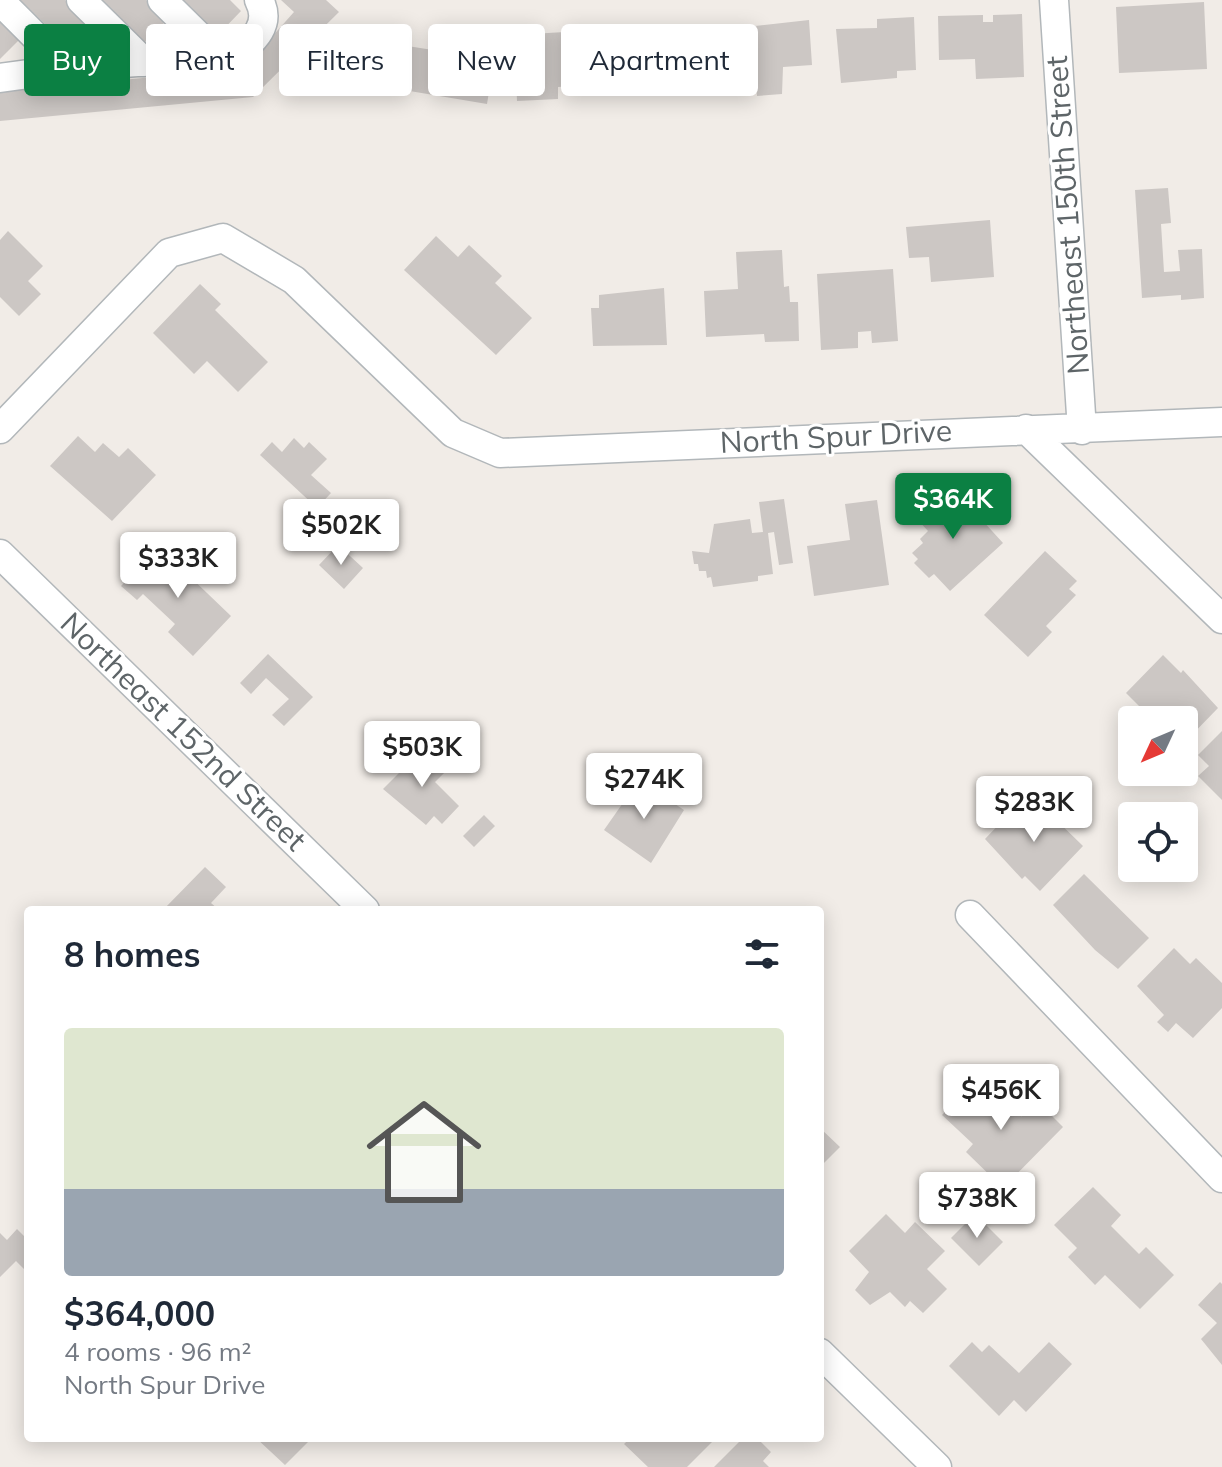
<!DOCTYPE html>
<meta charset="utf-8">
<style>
body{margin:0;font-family:Mulish,sans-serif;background:#f6f6f7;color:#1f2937;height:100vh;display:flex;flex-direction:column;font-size:30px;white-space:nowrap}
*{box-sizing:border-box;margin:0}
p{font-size:26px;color:#747a83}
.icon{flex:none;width:44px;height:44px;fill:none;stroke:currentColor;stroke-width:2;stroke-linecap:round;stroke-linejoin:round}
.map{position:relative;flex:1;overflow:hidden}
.details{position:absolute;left:24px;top:906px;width:800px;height:536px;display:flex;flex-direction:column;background:#fff;border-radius:8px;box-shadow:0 4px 20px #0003}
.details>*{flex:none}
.banner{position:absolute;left:24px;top:24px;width:800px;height:72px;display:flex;gap:16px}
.needle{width:52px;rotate:226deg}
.buttons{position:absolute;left:1118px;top:706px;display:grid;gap:16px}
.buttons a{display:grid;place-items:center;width:80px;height:80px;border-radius:8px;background:#fff;box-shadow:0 4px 20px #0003;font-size:40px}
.price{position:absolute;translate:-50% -68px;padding:0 18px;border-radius:8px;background:#fff;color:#222;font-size:26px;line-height:52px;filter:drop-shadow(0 2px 4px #0008)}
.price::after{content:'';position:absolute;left:50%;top:48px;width:24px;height:18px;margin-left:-12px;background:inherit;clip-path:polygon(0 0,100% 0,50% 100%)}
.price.selected{background:#0b8043;color:#fff}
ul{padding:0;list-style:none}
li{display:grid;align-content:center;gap:16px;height:424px;padding:0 40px}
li+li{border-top:2px solid #e0e1e3}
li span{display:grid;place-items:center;height:248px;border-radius:8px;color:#555}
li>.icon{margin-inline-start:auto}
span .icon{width:144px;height:144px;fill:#fffc;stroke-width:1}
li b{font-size:34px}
h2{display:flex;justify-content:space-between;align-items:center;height:96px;padding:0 40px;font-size:34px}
.tag{padding:0 28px;border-radius:8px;background:#fff;box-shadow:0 4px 20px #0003;font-size:28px;line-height:72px}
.tag.selected{background:#0b8043;color:#fff}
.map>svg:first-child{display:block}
.building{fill:#ccc7c4}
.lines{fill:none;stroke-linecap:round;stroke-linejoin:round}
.minor-casing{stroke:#b2b7ba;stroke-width:31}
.minor{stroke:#fff;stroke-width:28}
.labels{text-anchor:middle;stroke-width:6;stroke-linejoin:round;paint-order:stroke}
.street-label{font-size:30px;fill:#5e6568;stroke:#fff}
</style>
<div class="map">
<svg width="1222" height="1467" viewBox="0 0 1222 1467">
<rect width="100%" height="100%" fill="#f1ece7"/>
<path class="building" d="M20,0H65L92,27L71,49Z
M97,0H146L167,20L143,44Z
M176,0H230L241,11L215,38Z
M281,0H326L339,12L253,97L0,121V92L244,68L294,12Z
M1204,2L1207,69L1119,73L1116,7Z
M1022,14L1024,77L976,79L975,59L939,60L938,16L983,15V22H993V15Z
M0,15L22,37L0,59Z
M914,17L916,70L897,71V78L841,83L836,29L877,28V19Z
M809,20L812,65L783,67L782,94L757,96L755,67L740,68L737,28Z
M713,26L715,64L700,65L699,87L660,89L659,81L621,82L619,29L661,27V35L690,34V28Z
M582,31L583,48L604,47L606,84L558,87V99L517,101L514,35Z
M460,37L497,43L487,104L368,84L376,41L458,54Z
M1168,188L1171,223L1161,224L1164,272L1180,271L1178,250L1202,249L1204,298L1181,300V295L1142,298L1135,190Z
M990,220L994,277L931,282L929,257L909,258L906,227Z
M8,231L43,266L28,281L41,294L19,316L0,297V240Z
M436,236L458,257L469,245L502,276L495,283L532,318L496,355L404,270Z
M782,250L784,287L789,286L790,302H798L799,341L765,342L764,334L706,337L704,291L738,289L736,252Z
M893,269L898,341L872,343L871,331L858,332V348L821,350L817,274Z
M200,284L221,304L215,310L268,362L238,392L207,361L194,374L153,333Z
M664,288L667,345L593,346L591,308H599V295Z
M78,436L95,452L103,443L119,457L128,448L156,475L112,521L50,466Z
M294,438L304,448L309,442L327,459L311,475L331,493L317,508L260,455L272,442L282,452Z
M952,486L969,505L964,509L978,523L982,520L1003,543L950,591L934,574L929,578L914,563L918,559L912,553L923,543L920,539L928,531L917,519Z
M784,499L793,563L779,565L774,532L768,533L773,574L758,576V581L713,587L711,577L707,578L706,571H699L698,564H694L692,551L709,553L714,524L750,519L752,533L763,532L759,502Z
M877,500L889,585L814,596L807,546L850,540L845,504Z
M338,545L363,568L344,589L319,565Z
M159,547L231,616L193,656L168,632L175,624L143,594L137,600L121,586Z
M1045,551L1077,581L1069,589L1076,595L1046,626L1052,632L1028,657L984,615Z
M268,654L313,697L284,726L272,715L289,699L266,678L251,694L240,683Z
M1163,655L1181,673L1183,670L1218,708L1184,743V720H1144L1137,713L1142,709L1126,693Z
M1222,731V800L1198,776L1209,766L1198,755Z
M424,748L447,770L435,782L459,806L442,824L434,816L426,825L383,789Z
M639,780L684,810L651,863L604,830Z
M1022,800L1037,815L1044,808L1083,846L1040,891L1025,876L1022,879L985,839Z
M484,815L495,826L474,847L463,836Z
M205,867L226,887L211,903L219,910H163Z
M1084,874L1149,938L1118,969L1095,950L1053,905Z
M1174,948L1190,964L1196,958L1222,983V1008L1193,1038L1176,1023L1168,1032L1157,1022L1164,1015L1137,986Z
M968,1087L982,1100L992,1090L1006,1104L1011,1099L1024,1111L1021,1117L1037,1101L1063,1127L1003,1188L966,1152L973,1144L942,1115Z
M820,1128L840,1147L820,1167Z
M1093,1187L1121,1215L1111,1226L1139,1254L1146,1247L1174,1275L1140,1309L1105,1275L1095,1285L1068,1257L1077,1248L1054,1225Z
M886,1214L905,1233L915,1222L945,1251L927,1269L947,1289L923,1313L910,1301L905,1307L890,1292L870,1305L855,1290L869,1272L849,1251Z
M975,1214L1003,1242L979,1266L951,1238Z
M17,1229L28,1240V1273L16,1261L0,1277V1233L7,1240Z
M1220,1282L1222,1284V1365L1201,1339L1217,1323L1198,1305Z
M972,1342L982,1352L989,1345L1019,1373L1049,1342L1072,1364L1026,1412L1014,1400L999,1416L949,1366Z
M256,1438H312L285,1465Z
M630,1438H716L687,1467H648L624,1444Z
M743,1438H757L771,1452L763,1461L769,1467H714Z"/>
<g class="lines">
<g class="minor-casing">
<path id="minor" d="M81,0L144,62
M162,0L221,58
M1054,0L1082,430
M0,1L68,69
M0,78L95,65L236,55C254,40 272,24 259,0
M0,429L169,253L223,238L294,280L453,433L500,453L1222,422
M1026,429L1222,619
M0,554L365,910
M970,915L1222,1178
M820,1353L937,1467"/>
</g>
<use href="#minor" class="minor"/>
</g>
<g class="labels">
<g class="street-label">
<text transform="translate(1068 215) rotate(-94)" y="10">Northeast 150th Street</text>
<text transform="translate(836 437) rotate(-3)" y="10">North Spur Drive</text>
<text transform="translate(183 732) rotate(44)" y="10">Northeast 152nd Street</text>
</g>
</g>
</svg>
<div class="buttons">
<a><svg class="needle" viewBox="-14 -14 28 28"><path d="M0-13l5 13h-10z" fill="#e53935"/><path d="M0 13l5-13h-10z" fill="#747a83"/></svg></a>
<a><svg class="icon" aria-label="locate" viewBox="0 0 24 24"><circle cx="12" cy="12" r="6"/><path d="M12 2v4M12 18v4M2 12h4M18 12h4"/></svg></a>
</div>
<b class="price selected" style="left:953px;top:541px">$364K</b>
<b class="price" style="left:341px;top:567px">$502K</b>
<b class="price" style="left:178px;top:600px">$333K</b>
<b class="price" style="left:422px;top:789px">$503K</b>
<b class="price" style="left:644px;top:821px">$274K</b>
<b class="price" style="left:1034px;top:844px">$283K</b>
<b class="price" style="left:1001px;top:1132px">$456K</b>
<b class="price" style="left:977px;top:1240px">$738K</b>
<div class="banner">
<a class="tag selected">Buy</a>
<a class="tag">Rent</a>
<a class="tag">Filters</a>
<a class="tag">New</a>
<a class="tag">Apartment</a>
</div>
<section class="details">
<h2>8 homes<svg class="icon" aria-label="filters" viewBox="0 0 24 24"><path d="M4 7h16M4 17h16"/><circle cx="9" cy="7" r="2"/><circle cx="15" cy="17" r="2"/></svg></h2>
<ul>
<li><span style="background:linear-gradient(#dfe7d0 65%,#9aa5b1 0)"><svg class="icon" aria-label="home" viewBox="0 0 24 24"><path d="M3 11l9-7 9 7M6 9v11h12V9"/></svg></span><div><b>$364,000</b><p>4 rooms · 96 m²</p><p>North Spur Drive</p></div></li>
</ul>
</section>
</div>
